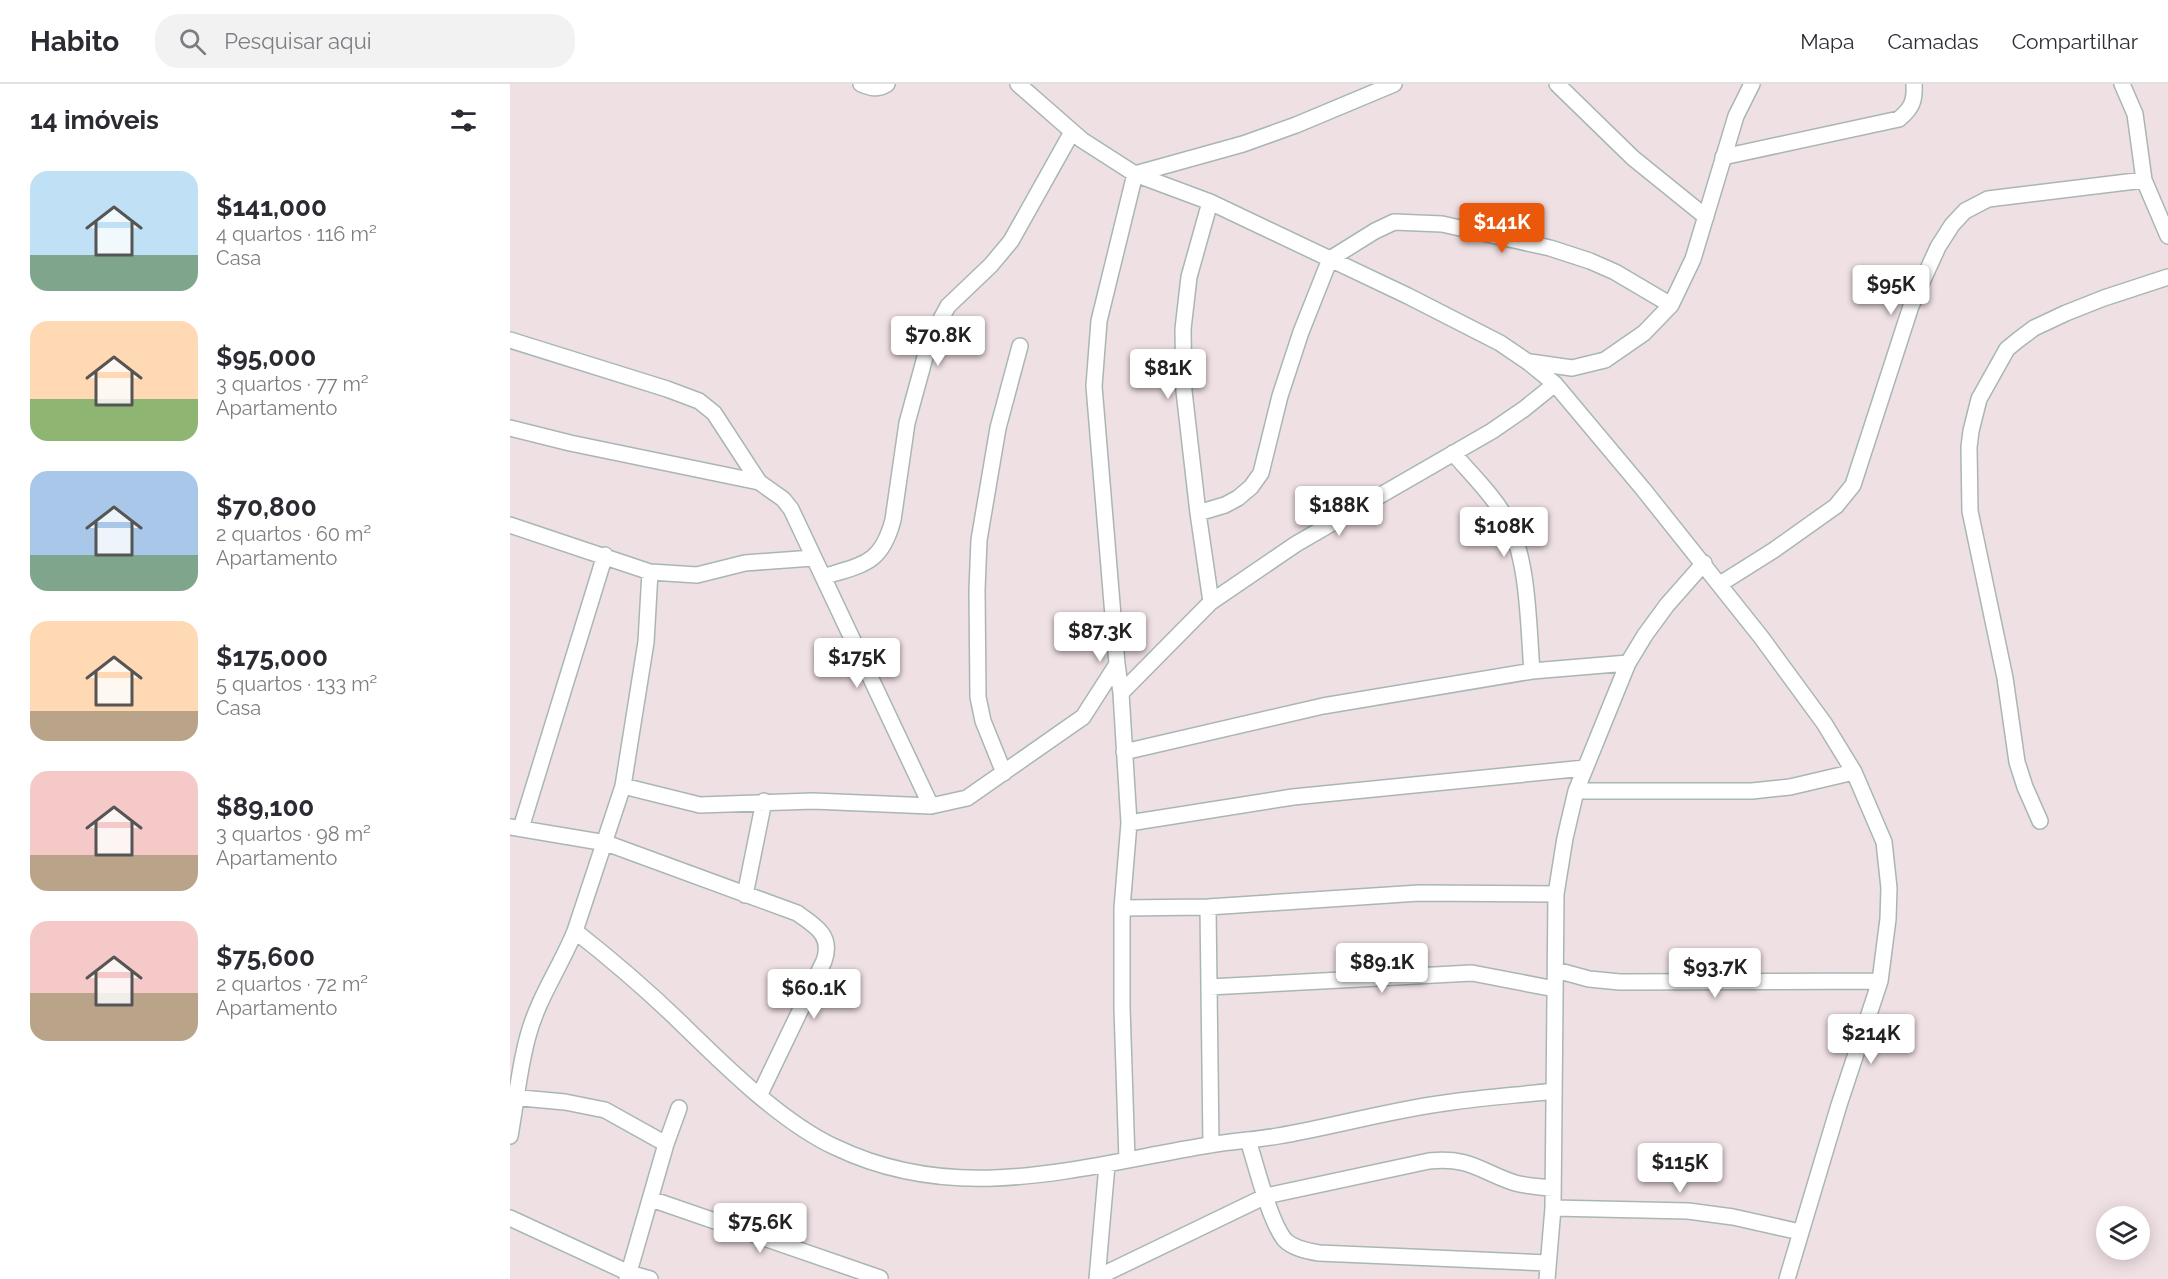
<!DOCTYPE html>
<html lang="pt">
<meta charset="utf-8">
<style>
body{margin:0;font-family:Raleway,sans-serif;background:#f2f2f3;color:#2b2b33;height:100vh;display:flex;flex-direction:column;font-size:22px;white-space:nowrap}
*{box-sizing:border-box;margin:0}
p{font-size:20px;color:#7c7c81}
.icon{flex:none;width:33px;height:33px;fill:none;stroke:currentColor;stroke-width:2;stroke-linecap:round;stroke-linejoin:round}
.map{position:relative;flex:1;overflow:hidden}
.sheet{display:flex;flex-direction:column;background:#fff;width:510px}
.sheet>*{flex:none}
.tools{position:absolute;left:1586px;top:1122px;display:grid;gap:12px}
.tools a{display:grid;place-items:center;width:54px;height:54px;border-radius:50%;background:#fff;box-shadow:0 3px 15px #0003;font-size:30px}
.price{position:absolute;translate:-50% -51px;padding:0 14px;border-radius:6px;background:#fff;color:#222;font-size:20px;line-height:39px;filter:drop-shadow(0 2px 3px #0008)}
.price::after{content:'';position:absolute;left:50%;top:36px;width:18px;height:14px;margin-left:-9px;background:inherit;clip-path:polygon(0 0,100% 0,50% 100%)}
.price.on{background:#ea580c;color:#fff}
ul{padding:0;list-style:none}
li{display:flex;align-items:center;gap:18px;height:150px;padding:0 30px}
li span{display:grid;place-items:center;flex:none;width:168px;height:120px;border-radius:18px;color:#555}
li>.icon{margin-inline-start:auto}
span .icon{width:72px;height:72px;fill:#fffc;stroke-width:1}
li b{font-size:26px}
h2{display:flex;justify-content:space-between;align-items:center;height:72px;padding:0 30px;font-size:26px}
header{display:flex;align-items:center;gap:36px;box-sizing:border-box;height:84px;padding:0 30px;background:#fff;border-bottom:2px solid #e1e1e2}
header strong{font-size:28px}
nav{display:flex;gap:33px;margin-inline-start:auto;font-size:21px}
.search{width:420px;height:54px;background:#f2f2f3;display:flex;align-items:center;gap:15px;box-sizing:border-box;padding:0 21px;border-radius:24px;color:#7c7c81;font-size:22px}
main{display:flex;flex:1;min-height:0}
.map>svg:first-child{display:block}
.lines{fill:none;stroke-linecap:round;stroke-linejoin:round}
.street-casing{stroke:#a9b6b6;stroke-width:18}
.street{stroke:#fff;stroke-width:15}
</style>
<header>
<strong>Habito</strong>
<div class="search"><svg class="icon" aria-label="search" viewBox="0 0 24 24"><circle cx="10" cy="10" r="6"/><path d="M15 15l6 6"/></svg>Pesquisar aqui</div>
<nav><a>Mapa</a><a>Camadas</a><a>Compartilhar</a></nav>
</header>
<main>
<section class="sheet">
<h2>14 imóveis<svg class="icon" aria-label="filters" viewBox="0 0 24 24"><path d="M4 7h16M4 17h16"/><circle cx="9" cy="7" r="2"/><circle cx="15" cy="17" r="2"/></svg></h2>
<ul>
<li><span style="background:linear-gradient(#bfe0f5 70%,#7fa58c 0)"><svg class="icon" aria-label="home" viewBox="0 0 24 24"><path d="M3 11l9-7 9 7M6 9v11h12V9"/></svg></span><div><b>$141,000</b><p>4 quartos · 116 m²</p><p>Casa</p></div></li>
<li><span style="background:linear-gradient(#ffd9b3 65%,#8fb573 0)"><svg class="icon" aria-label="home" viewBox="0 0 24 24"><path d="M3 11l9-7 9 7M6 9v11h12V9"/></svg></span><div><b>$95,000</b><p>3 quartos · 77 m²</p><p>Apartamento</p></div></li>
<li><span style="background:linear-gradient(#a9c7e8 70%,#7fa58c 0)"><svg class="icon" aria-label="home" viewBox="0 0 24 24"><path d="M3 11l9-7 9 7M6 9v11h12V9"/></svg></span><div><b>$70,800</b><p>2 quartos · 60 m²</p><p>Apartamento</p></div></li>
<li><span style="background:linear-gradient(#ffd9b3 75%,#b9a48a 0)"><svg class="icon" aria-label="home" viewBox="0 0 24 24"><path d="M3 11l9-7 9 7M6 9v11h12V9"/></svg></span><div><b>$175,000</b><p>5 quartos · 133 m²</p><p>Casa</p></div></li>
<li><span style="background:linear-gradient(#f6c9c9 70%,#b9a48a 0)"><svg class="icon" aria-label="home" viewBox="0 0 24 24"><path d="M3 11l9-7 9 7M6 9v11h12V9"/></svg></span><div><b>$89,100</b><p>3 quartos · 98 m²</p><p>Apartamento</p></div></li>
<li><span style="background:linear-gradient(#f6c9c9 60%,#b9a48a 0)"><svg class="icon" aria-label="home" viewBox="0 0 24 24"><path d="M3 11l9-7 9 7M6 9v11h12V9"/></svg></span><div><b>$75,600</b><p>2 quartos · 72 m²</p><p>Apartamento</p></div></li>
</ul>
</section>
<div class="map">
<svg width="1658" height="1195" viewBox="0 0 1658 1195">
<rect width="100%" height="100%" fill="#efe0e3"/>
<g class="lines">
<g class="street-casing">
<path id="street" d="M351,0C361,4 367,6 377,0
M508,0L572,56L625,90L700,118L898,212L990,259L1018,278L1045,300L1133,405L1251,553L1314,639L1344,688L1374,758L1379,804L1378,835L1370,897L1329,1021L1277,1195
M1047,0L1123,74L1196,133
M1612,0L1625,30L1634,96L1658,152
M1213,73L1389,35C1402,24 1405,17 1404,0
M625,90L733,60L786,41L884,0
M700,118L679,193L673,245L674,307L688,429L701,518
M0,256L157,305L189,317L204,329L249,398
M1020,278L1062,284L1095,276L1134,249L1161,221L1183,175L1226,32L1242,0
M0,344L60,359L249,398L273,415L281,425L421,722
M943,369C961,390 982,410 996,434C1019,475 1018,540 1022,587
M688,429L715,421L728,414L741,403L751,389L770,312L791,248L820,175L865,147L884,138L932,140L1040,164L1080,177L1105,188L1161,221
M0,441L140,488L187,491L235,479L303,474
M313,493C353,480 371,481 383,436L397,339L420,255L438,222L481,181L501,157L562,48
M1210,500L1264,466L1326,422L1343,401L1401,222L1428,163L1442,141L1455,127L1478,115L1634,96
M611,609L701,518L786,460L982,347L1014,325L1045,300
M614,668L813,622L1022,587L1118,579
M494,689L473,637L468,613L467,506L469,456L488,344L510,262
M113,702L190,721L303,717L421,722L457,714L573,633L607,580
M1066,707H1242L1280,703L1344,688
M1530,737L1515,703L1507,678L1495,594L1460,427L1459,363L1461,347L1469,315L1497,265L1508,256L1524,244L1556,229L1594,214L1658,193
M619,739L783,713L1075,684
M0,743L96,759L287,829C306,842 323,852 314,877L250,1010
M11,744L95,471
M235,811L254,717
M698,823L701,1061
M612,824L698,823L909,809L1046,810
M65,847C102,876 137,906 171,939C213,980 271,1038 325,1063C450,1123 571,1082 699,1061C722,1057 745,1056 768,1052C827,1042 884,1025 942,1018C976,1013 1010,1011 1044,1007
M1046,886L1079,895L1110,898L1370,897
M699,903L962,889L1045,905
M0,1013L55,1018L95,1026L156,1060
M0,1052C6,1019 9,984 18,952C28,914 51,882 65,847L113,702L136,558L140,488
M738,1056C746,1081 759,1135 774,1155C782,1164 797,1167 809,1169L1038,1179
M617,1076L612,924V824L619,739L611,609L607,580L584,302L589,237L625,90
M141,1115L370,1194
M1043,1124L1178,1127L1223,1133L1290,1148
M0,1134L119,1189L140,1195
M588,1193L756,1112L919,1077C961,1073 969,1087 1005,1099C1017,1102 1030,1103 1043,1104
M117,1195L156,1060L169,1024
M587,1195L597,1081
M1037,1195L1043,1124L1046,810L1055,754L1066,707L1118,579L1135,551L1157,521L1194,479"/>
</g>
<use href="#street" class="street"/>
</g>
</svg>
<div class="tools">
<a><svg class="icon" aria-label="layers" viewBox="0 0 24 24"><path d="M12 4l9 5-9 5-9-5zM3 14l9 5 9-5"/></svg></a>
</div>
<b class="price on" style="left:992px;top:170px">$141K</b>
<b class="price" style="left:1381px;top:232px">$95K</b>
<b class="price" style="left:428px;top:283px">$70.8K</b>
<b class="price" style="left:658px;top:316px">$81K</b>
<b class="price" style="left:829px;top:453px">$188K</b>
<b class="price" style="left:994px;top:474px">$108K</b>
<b class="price" style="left:590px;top:579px">$87.3K</b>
<b class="price" style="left:347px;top:605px">$175K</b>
<b class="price" style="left:872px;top:910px">$89.1K</b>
<b class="price" style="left:1205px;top:915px">$93.7K</b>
<b class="price" style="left:304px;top:936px">$60.1K</b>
<b class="price" style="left:1361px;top:981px">$214K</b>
<b class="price" style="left:1170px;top:1110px">$115K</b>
<b class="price" style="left:250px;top:1170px">$75.6K</b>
</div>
</main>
